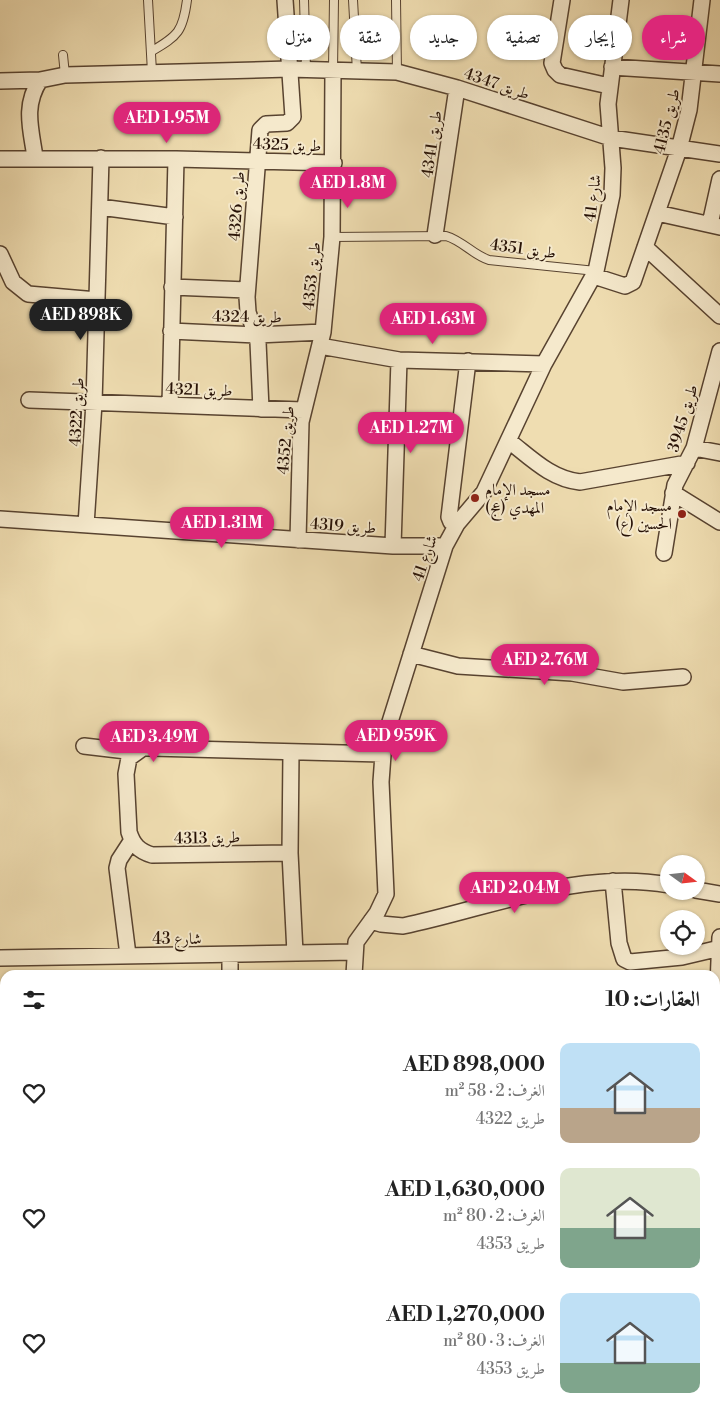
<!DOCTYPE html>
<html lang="ar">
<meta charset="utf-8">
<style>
body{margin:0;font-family:"Libre Bodoni",Amiri,serif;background:#f6f6f6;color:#222;direction:rtl;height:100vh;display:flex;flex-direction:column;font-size:19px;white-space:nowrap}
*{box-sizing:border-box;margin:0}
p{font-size:16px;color:#767676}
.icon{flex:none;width:28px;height:28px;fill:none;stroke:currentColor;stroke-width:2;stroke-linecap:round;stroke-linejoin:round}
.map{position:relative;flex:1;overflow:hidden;direction:ltr}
.panel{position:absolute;left:0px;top:970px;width:720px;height:446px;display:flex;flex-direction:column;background:#fff;border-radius:15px 15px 0 0;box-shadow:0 1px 4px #0004;direction:rtl}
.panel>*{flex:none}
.hud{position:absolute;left:15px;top:15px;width:690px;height:45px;direction:rtl;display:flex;gap:10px}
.needle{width:32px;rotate:105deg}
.tools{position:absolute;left:660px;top:855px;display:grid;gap:10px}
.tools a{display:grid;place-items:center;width:45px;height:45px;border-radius:50%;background:#fff;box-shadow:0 1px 4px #0004;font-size:25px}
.price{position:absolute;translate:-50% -42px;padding:0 11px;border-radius:18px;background:#db2777;color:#fff;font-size:16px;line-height:32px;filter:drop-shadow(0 1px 2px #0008)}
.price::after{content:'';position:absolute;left:50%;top:30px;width:15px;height:11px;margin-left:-8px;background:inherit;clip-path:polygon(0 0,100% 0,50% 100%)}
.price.on{background:#222;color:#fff}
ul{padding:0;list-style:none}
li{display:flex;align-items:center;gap:15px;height:125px;padding:0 20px}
li span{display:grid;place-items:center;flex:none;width:140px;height:100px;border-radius:10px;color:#555}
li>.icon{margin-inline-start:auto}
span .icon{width:60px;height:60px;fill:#fffc;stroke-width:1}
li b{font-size:21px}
h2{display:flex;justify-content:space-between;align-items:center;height:60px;padding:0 20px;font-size:21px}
.chip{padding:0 18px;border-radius:22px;background:#fff;box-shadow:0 1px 4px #0004;font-size:18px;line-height:45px}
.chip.on{background:#db2777;color:#fff}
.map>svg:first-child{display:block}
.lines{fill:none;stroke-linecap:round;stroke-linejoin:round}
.lane-casing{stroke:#584330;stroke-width:10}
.street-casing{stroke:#584330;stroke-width:18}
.lane{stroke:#f5e9cc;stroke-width:8}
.street{stroke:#f5e9cc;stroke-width:15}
.poi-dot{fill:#8f2418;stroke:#f5e9cc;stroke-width:2}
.labels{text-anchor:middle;stroke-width:4;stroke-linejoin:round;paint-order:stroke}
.street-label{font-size:16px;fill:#251005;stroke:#f5e9cc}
.poi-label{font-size:16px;fill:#251005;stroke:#f5e9cc;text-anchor:start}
</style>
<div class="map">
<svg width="720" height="1416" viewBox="0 0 720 1416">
<rect width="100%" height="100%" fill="#efddb1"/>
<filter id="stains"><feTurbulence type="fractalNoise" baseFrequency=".004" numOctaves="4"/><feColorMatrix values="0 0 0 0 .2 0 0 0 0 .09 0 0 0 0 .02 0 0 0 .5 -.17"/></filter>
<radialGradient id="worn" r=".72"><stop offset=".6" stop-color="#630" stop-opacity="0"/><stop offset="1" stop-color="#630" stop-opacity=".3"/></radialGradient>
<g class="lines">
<g class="lane-casing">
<path id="lane" d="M148,0L152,72
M304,0L306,69
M353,0L357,71
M396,0L397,72
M355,49L396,47
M152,51C178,36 183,31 187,0
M63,55L65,75
M333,70L334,0
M332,237L446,236C463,241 473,255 489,260L596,271"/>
</g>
<g class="street-casing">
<path id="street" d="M562,0L552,63L555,70L560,75L609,86
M612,67L720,74
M0,81L40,80L65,75L289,69L397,72L457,88L611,138L720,154
M35,157C31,129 23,106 40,80
M0,159H176L334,163
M100,207L175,217
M657,213L720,227
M710,224L720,179
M435,235L457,88
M645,247L720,316
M0,254L13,282L28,294L97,300
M594,276L625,286L633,282L679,149L689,110L702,0
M172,287L247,290
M171,331L257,335L323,332
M320,346L399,360L544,364
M29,400L303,410
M170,405L176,159
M261,409L258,342L248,312L247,297L260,130L266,124L287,123L293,117L285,0
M509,441C531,458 551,479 580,482L687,463
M694,448L720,453
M673,493L720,522
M0,519L393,546H445
M457,524L451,522L449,517L468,361
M86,525L94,403L101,158
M298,540L301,422L323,332L332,237L333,70
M393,546L399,360
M664,553L675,485L694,448L720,351
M411,654L458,666L572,673L623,682L683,677
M84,746L135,752
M291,752L290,853L295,953
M290,853L152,855C139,851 133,845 129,832L126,774L129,758L143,748H152L382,754
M613,881L619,943L624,959L630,962L682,957L720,948
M696,890L720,894
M371,921L381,924L403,926C490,908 579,869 669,885
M128,955L117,868L119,860L132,840
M230,955V975
M0,958L354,952
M354,975L356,942L377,913L386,894L381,782L384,741L445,546L457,524L484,492L544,364L596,271L612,195L613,168L608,104L621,0
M716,1033L720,937
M0,1062H5
M715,1192L720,1184
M715,1285L720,1286
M0,1399H5
M237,1411V1416
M342,1416V1411
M622,1416L624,1411"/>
</g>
<use href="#lane" class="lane"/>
<use href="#street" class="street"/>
</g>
<g class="poi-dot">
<circle cx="475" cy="498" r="5"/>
<circle cx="682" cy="514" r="5"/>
</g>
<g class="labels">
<g class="street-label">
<text transform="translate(497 83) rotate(19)" y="6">طريق 4347</text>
<text transform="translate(666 121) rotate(-76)" y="6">طريق 4135</text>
<text transform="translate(287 144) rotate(2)" y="6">طريق 4325</text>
<text transform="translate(431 144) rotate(-82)" y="6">طريق 4341</text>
<text transform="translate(592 198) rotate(-83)" y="6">شارع 41</text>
<text transform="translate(236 206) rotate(-86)" y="6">طريق 4326</text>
<text transform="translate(523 248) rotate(8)" y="6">طريق 4351</text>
<text transform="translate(311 276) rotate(-84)" y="6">طريق 4353</text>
<text transform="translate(247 316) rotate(1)" y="6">طريق 4324</text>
<text transform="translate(199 389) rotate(2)" y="6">طريق 4321</text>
<text transform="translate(76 412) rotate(-87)" y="6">طريق 4322</text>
<text transform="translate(682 418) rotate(-73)" y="6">طريق 3945</text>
<text transform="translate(285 440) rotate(-85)" y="6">طريق 4352</text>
<text transform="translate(343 525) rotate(4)" y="6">طريق 4319</text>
<text transform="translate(424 558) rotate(-71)" y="6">شارع 41</text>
<text transform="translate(207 837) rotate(-1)" y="6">طريق 4313</text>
<text x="177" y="944">شارع 43</text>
</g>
<g class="poi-label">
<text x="485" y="495">مسجد الإمام<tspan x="485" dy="18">المهدي (عج)</tspan></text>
<text x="672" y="511" text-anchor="end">مسجد الإمام<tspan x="672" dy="18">الحسين (ع)</tspan></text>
</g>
</g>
<rect width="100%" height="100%" filter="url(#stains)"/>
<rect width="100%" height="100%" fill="url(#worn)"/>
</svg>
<div class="tools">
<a><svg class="needle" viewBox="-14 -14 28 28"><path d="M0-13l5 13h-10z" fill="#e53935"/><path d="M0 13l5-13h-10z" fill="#767676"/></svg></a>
<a><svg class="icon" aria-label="locate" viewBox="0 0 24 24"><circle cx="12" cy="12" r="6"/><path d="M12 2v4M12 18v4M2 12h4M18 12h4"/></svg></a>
</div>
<b class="price" style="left:167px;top:144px">AED 1.95M</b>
<b class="price" style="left:348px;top:209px">AED 1.8M</b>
<b class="price on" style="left:81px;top:341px">AED 898K</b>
<b class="price" style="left:433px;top:345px">AED 1.63M</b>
<b class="price" style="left:411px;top:454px">AED 1.27M</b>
<b class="price" style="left:222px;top:549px">AED 1.31M</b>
<b class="price" style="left:545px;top:686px">AED 2.76M</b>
<b class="price" style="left:396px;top:762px">AED 959K</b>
<b class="price" style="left:154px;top:763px">AED 3.49M</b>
<b class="price" style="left:515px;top:914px">AED 2.04M</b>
<div class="hud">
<a class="chip on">شراء</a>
<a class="chip">إيجار</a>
<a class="chip">تصفية</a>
<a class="chip">جديد</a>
<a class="chip">شقة</a>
<a class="chip">منزل</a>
</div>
<section class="panel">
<h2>العقارات: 10<svg class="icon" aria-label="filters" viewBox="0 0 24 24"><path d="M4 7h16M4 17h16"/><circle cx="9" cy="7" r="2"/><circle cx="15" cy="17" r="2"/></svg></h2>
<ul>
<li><span style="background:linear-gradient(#bfe0f5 65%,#b9a48a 0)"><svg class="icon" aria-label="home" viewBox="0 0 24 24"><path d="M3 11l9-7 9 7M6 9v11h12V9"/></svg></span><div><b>AED 898,000</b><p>الغرف: 2 · 58 m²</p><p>طريق 4322</p></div><svg class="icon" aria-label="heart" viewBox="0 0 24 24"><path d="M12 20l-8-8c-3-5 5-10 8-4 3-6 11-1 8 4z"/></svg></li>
<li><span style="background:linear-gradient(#dfe7d0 60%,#7fa58c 0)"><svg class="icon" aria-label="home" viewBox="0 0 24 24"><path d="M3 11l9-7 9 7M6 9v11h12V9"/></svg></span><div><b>AED 1,630,000</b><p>الغرف: 2 · 80 m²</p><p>طريق 4353</p></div><svg class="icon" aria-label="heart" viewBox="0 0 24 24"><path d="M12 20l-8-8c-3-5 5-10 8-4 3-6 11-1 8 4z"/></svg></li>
<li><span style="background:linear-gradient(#bfe0f5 70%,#7fa58c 0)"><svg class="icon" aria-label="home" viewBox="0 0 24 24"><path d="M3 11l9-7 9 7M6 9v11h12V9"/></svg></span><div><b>AED 1,270,000</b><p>الغرف: 3 · 80 m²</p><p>طريق 4353</p></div><svg class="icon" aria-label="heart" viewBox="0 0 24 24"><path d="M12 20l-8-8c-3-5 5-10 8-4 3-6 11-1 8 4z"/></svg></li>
</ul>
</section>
</div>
